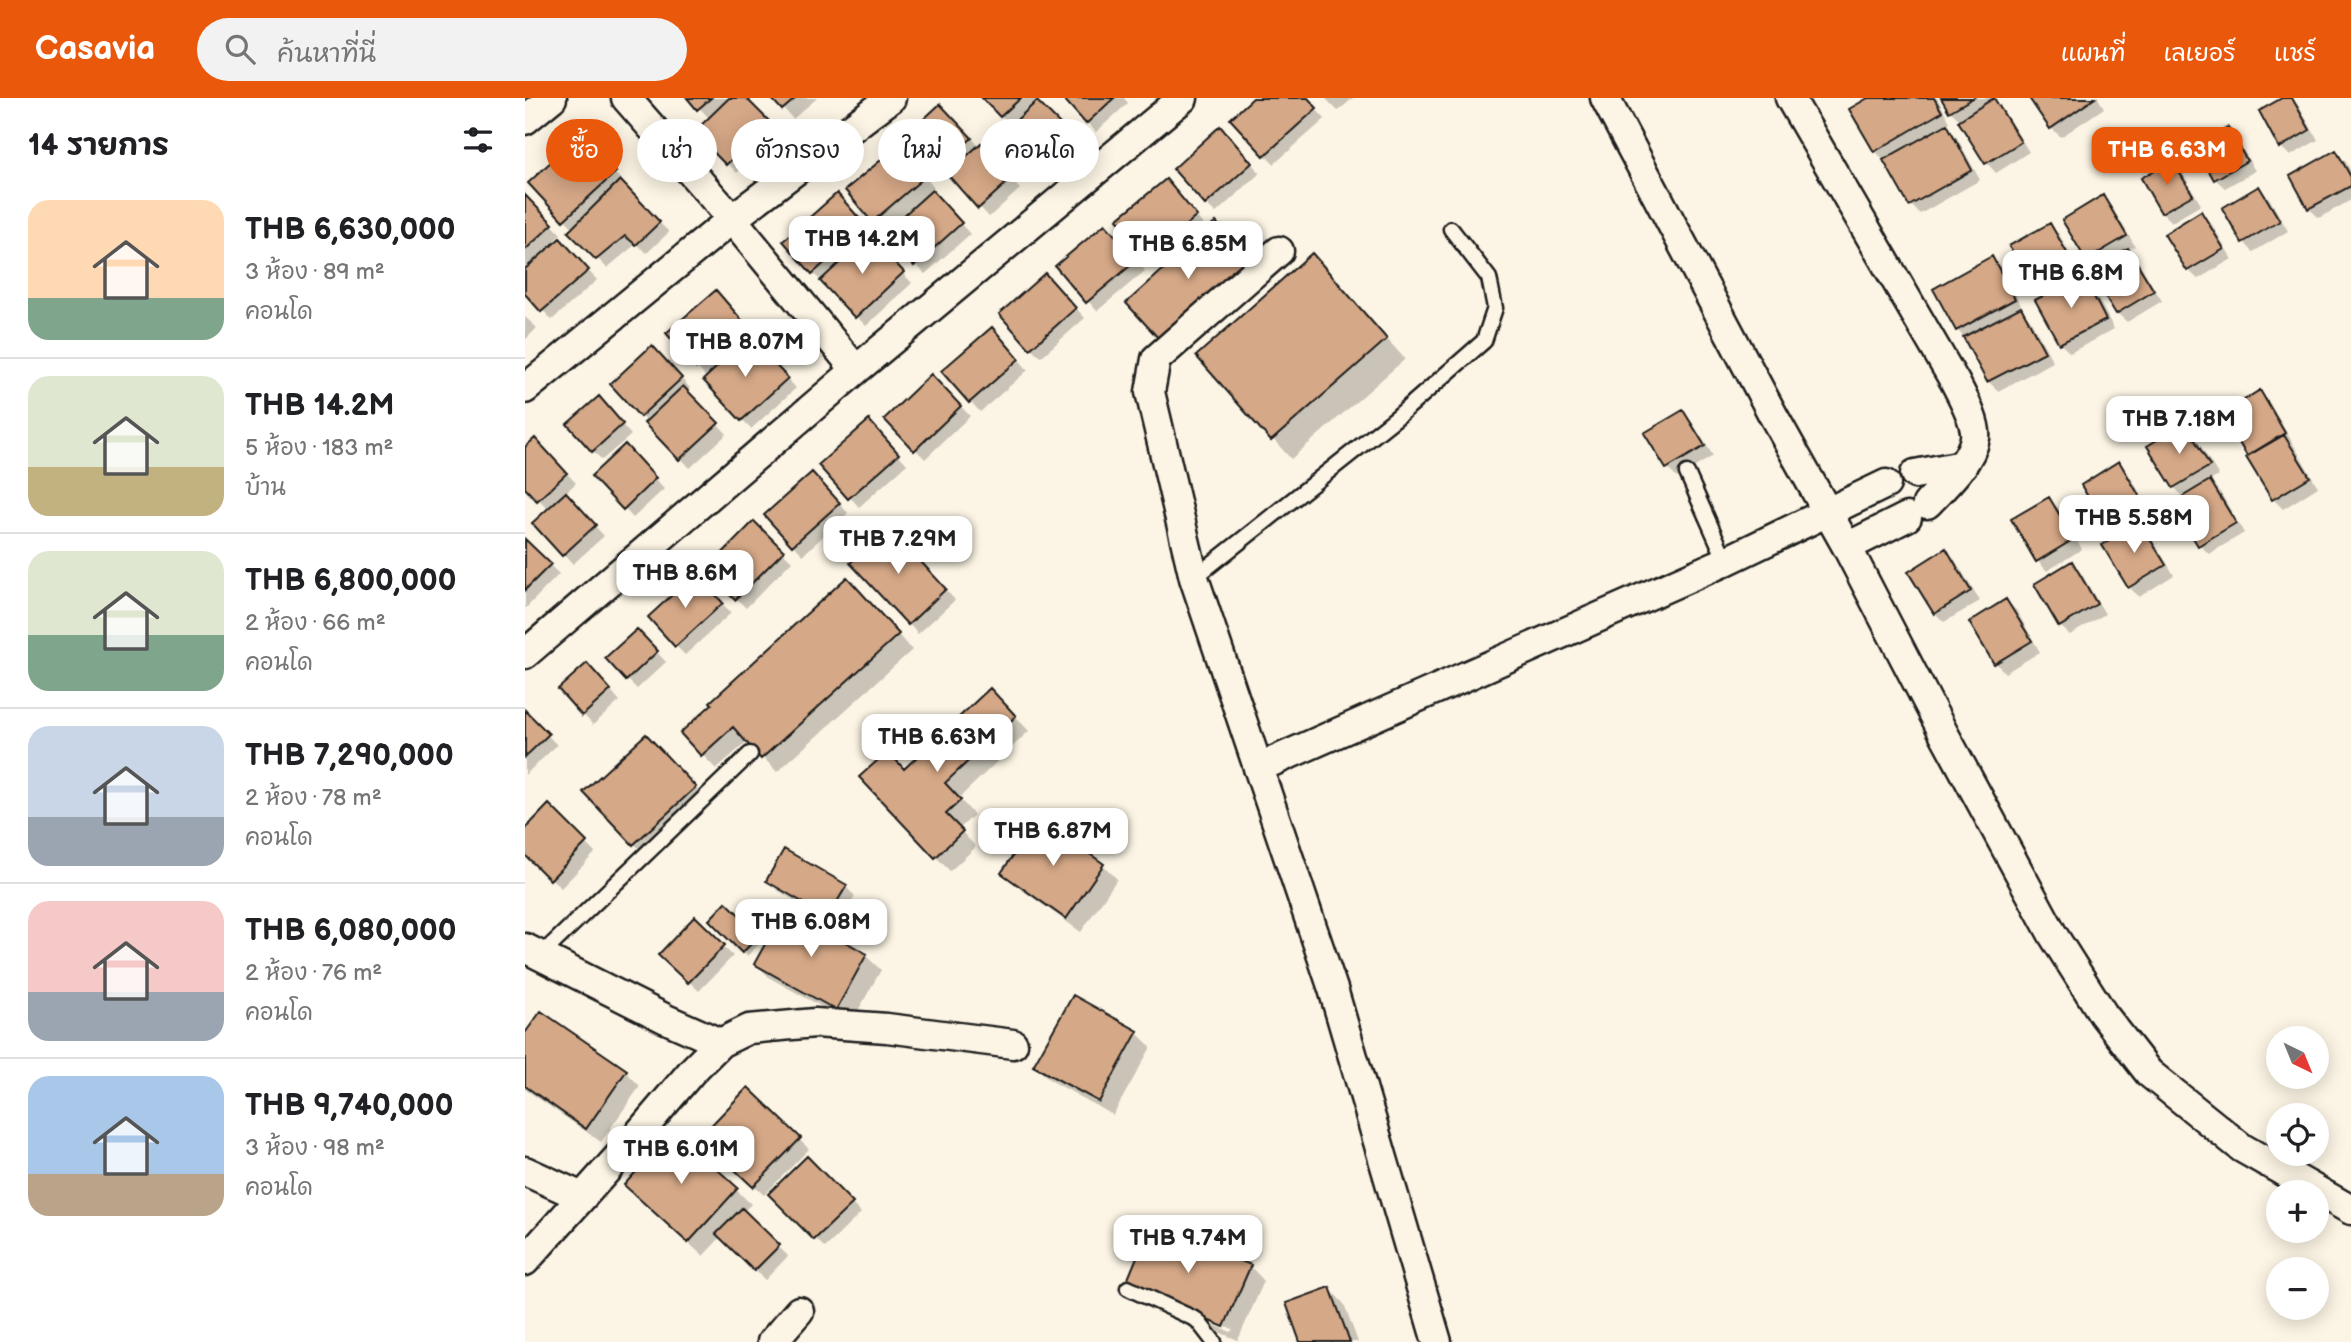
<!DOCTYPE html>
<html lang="th">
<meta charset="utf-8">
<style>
body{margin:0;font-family:"Balsamiq Sans","Playpen Sans Thai",sans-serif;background:#f2f2f2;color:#202124;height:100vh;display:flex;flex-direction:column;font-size:26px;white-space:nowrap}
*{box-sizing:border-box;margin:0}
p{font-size:23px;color:#757577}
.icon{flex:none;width:38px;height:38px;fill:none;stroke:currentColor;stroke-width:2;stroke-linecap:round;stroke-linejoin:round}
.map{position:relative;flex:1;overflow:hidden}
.details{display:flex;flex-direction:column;background:#fff;width:525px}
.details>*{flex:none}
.guide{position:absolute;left:21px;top:21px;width:665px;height:63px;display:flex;gap:14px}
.needle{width:46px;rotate:137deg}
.buttons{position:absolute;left:1741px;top:928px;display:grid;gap:14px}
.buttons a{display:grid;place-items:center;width:63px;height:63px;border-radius:50%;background:#fff;box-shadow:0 4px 18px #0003;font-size:35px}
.price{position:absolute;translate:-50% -60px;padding:0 16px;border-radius:14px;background:#fff;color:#222;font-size:23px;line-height:46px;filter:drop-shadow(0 2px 4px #0008)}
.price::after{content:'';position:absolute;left:50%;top:42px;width:21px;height:16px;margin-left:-10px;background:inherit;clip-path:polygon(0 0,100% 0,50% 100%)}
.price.selected{background:#ea580c;color:#fff}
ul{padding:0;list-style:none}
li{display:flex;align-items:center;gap:21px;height:175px;padding:0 28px}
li+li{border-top:2px solid #e0e0e0}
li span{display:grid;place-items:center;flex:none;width:196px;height:140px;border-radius:21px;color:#555}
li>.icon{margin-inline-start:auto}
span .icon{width:84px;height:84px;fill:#fffc;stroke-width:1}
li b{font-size:30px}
h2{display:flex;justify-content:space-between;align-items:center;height:84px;padding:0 28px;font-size:30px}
.pill{padding:0 24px;border-radius:32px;background:#fff;box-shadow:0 4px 18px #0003;font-size:24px;line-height:63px}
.pill.selected{background:#ea580c;color:#fff}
header{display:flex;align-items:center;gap:42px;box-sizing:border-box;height:98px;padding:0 35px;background:#ea580c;color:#fff}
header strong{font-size:33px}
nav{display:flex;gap:38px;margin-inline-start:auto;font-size:24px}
.search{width:490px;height:63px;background:#f2f2f2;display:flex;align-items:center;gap:18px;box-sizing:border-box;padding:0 24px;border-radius:38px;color:#757577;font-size:26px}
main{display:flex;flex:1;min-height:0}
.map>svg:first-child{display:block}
.shadow{fill:#0003;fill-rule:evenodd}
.building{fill:#d5a887;stroke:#1c1c1c;stroke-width:2}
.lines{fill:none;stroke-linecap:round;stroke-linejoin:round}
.lane-casing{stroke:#1c1c1c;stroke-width:19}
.street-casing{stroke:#1c1c1c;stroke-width:33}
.lane{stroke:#fcf5e5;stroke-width:14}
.street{stroke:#fcf5e5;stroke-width:28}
</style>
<header>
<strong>Casavia</strong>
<div class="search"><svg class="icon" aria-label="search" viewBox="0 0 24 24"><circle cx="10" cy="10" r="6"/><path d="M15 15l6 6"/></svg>ค้นหาที่นี่</div>
<nav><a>แผนที่</a><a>เลเยอร์</a><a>แชร์</a></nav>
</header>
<main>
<section class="details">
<h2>14 รายการ<svg class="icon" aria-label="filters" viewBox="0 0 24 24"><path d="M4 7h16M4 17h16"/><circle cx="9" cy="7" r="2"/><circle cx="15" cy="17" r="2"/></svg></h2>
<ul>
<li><span style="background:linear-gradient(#ffd9b3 70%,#7fa58c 0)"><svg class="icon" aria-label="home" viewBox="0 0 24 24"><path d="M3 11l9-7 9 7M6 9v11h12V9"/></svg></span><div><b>THB 6,630,000</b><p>3 ห้อง · 89 m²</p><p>คอนโด</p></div></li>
<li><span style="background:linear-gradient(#dfe7d0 65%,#c2b280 0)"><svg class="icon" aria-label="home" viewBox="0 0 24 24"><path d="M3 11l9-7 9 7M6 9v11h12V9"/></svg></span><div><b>THB 14.2M</b><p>5 ห้อง · 183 m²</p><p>บ้าน</p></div></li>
<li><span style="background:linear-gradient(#dfe7d0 60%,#7fa58c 0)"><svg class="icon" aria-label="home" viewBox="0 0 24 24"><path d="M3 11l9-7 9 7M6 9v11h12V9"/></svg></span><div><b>THB 6,800,000</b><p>2 ห้อง · 66 m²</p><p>คอนโด</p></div></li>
<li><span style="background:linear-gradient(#c9d6e8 65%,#9aa5b1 0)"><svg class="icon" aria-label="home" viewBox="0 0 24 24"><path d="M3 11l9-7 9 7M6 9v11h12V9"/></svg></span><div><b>THB 7,290,000</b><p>2 ห้อง · 78 m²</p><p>คอนโด</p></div></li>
<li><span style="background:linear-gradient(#f6c9c9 65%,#9aa5b1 0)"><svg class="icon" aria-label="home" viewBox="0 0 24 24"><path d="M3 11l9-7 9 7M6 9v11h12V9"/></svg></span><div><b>THB 6,080,000</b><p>2 ห้อง · 76 m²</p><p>คอนโด</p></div></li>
<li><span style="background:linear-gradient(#a9c7e8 70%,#b9a48a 0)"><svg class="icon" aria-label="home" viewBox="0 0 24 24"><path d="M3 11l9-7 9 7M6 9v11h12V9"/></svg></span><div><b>THB 9,740,000</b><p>3 ห้อง · 98 m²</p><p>คอนโด</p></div></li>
</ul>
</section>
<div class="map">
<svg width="1826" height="1244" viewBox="0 0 1826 1244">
<rect width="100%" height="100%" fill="#fcf5e5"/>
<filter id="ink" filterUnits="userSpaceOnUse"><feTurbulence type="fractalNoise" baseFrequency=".0143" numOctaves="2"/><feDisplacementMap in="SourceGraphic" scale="14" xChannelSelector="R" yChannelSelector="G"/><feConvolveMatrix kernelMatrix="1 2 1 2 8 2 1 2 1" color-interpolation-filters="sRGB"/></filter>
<g filter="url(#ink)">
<path class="shadow" d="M165,0H219L253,35L212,75L172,34L185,21Z
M249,0H292L268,21Z
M460,0H512L514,2L511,4L554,48L526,75L484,32L487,29Z
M540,0H599L603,5L571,34Z
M731,0H781L800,21L749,66L740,57Z
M800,0H828L813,13Z
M1346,0H1412L1425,24L1420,27L1431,38L1455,82L1395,116L1386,107L1360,63L1350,53Z
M1418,0H1473L1469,3L1478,12L1504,54L1471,75L1462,65L1435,22L1425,13Z
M1506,0H1573L1579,10L1536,39L1526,30Z
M1760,0H1766L1773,7L1793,42L1765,58L1756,49Z
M425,17L495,91L464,119L425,76L426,74L388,34Z
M1703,31L1712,41L1730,73L1700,90L1690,81Z
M55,39L99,85L96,87L144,134L122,155L111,146L82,170L45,134L49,131L6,85Z
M704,40L735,75L691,115L681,106Z
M1811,54L1821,64L1826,74V102L1794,120L1784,110Z
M383,59L409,89L405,93L445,136L400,176L361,135L386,113L384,111L358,132L323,92Z
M1647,64L1657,74L1676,107L1647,124L1637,114Z
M1734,91L1744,100L1763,133L1728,154L1719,144L1699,111Z
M650,92L680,129L633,166L624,157Z
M0,99L36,136L23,149L25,151L44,152L72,182L27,222L0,193Z
M1578,100L1587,109L1610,148L1602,152L1612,162L1637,203L1602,224L1592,215L1572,171L1562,161Z
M321,106L350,138L346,142L387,185L341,228L288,175Z
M1676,115L1686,125L1707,161L1673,181L1663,172Z
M1524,127L1534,136L1556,178L1567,189L1589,231L1545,255L1535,245L1519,199L1509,189L1486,149Z
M590,137L620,173L572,213L533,169Z
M787,158L880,261L766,361L673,258Z
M1466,161L1476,170L1498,211L1496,212L1505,221L1528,264L1473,293L1463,283L1441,241L1432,232Z
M530,187L560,220L516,259L506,250Z
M200,204L229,237L224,241L271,290L226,331L172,269Z
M0,219L12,230L0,242Z
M476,241L503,272L455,314L419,273Z
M137,259L165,290L162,293L202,336L165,370L116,317Z
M406,278L445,318L400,361L361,321Z
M1734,295L1744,304L1793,389L1758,411L1748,401L1699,316Z
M83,310L106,337L77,362L68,353Z
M1158,314L1167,324L1188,358L1152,380L1142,370Z
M1660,327L1669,337L1694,378L1684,383L1695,394L1719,435L1684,456L1675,447L1659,400L1649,389L1625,348Z
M353,334L382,366L334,409L296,367Z
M0,352H20L51,385L40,395L79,438L48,466L10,425L24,412L0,387Z
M109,358L139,391L108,420L99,410Z
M1593,366L1603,375L1627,416L1613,425L1624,436L1649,477L1614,499L1604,489L1594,439L1583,428L1558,387Z
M296,386L323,415L278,457L241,417Z
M1523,401L1533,410L1557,451L1522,473L1513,463L1488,422Z
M229,426L267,463L221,510L183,473Z
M373,441L430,502L393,536L384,526Z
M0,443L34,476L1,510L0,509Z
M1421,453L1430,462L1455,503L1419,524L1410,515Z
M1546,465L1556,475L1580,516L1545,537L1535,528Z
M171,478L206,515L160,557L151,548Z
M336,496L387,552L252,674L223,643L191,671L157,635Z
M1481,503L1491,512L1515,554L1480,575L1471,565L1446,524Z
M112,533L141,564L112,591L82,561Z
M71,577L95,603L68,627L35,591Z
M479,606L504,633L434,700L449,717L434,731L451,749L425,773L411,759L380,672Z
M0,614L32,647L0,677Z
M136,652L184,704L123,760L61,695Z
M24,709L70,755L36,790L0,755V733Z
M578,767L592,781L556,834L493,789L478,775Z
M243,783L321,789L330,798L313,828L252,792Z
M201,806L238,842L222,858L186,822Z
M261,813L341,858L356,872L326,925L245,880L231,866Z
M170,821L208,858L174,893L136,857Z
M16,915L101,974L115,988L76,1044L0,991V938Z
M612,935L626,949L588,1017L525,982L510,968Z
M223,992L284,1051L239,1097L178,1039Z
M149,1034L226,1106L218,1114L263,1158L240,1182L196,1139L178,1158L115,1101Z
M282,1061L336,1115L300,1150L246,1096Z
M627,1128L725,1168L739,1183L713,1242L617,1202L602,1187ZM617,1193L708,1231L706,1234L617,1197Z
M805,1191L819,1206L833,1244H777Z"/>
<path class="building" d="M162,0H186L172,12Z
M204,0H221L245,24L201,67L169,34Z
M246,0H271L257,12Z
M457,0H496L475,19Z
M538,0H589L561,26Z
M728,0H783L792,10L739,58L705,21Z
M1343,0H1409L1417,14L1349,54L1324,11Z
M1416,0H1448L1424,14Z
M1469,0L1496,44L1460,66L1433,23Z
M1504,0H1570L1525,31Z
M1757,0H1767L1785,32L1754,50L1734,13Z
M512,3L546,37L515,67L481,32Z
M415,6L447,40L417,67L386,33Z
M1422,26L1447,72L1384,108L1358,62Z
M695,28L727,65L680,107L648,71Z
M1703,29L1722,63L1689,82L1670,48Z
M55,37L91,74L38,123L3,85Z
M456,45L487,80L453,111L422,76Z
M374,47L401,78L347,124L320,92Z
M1811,52L1826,79V88L1783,111L1765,78Z
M1647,62L1668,97L1636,115L1616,80Z
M641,81L672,118L623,158L592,121Z
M95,82L135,124L111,147L100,138L71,162L43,134Z
M1734,88L1755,123L1717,145L1697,110Z
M407,92L437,125L389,168L359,135Z
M312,95L341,128L287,176L258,143Z
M0,97L28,126L0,152Z
M1578,97L1602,138L1561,162L1537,122Z
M1676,113L1699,151L1662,173L1639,136Z
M691,124L724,162L635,242L601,205Z
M1525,125L1549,167L1508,190L1484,148Z
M580,126L612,162L561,205L530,168Z
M344,137L379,174L330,220L295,183Z
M35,140L64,172L16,214L0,196V171Z
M1603,150L1629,193L1591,216L1565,173Z
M787,155L862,241L746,343L671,258Z
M1467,158L1490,201L1431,233L1408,191Z
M520,175L551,210L505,251L474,216Z
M1558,177L1581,222L1534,246L1510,202Z
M191,192L221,227L171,270L141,235Z
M1496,209L1520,254L1462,284L1438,239Z
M467,229L494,261L444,305L416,273Z
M224,239L263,280L216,323L178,282Z
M127,247L157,280L115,319L85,286Z
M406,276L436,308L389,353L359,321Z
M158,288L194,325L154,362L119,325Z
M1735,292L1760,335L1722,358L1697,316Z
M74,298L98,326L67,354L42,326Z
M1158,312L1180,348L1141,371L1119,335Z
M344,322L374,356L323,401L293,367Z
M1660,325L1685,368L1648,390L1622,348Z
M1759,337L1785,379L1747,402L1721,359Z
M10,340L42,375L12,403L0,390V349Z
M100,346L131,380L98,412L66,378Z
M1594,363L1619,406L1581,429L1556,387Z
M287,374L315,405L267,448L239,417Z
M1685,382L1711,425L1673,448L1647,405Z
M41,394L71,427L37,458L7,425Z
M1524,399L1549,441L1511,464L1486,421Z
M229,423L259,453L210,502L180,473Z
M1615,425L1641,467L1603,490L1577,447Z
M364,429L421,491L383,527L325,465Z
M0,441L26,466L0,492Z
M1421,450L1446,493L1409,516L1383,474Z
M1547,463L1572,506L1534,529L1509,486Z
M171,475L198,505L150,549L123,519Z
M322,479L374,536L236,661L208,629L176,658L155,635L187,606L185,604Z
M1481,501L1507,543L1469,566L1444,524Z
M112,531L133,553L101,583L80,560Z
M62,565L86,592L57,618L33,591Z
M465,590L491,618L420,685L436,702L421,716L438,733L410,760L334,679L363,653L379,671Z
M0,612L24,636L0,659Z
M121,636L171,689L108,747L58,694Z
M24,706L62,744L25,782L0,757V731Z
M514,720L579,766L541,821L476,775Z
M259,751L322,787L303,819L241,783Z
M201,804L235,837L217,855L184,822Z
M260,810L342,856L311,912L229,866Z
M170,818L200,847L163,885L133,857Z
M548,897L613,933L574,1004L508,968Z
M16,913L102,972L61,1031L0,988V935Z
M223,989L276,1040L228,1089L175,1039Z
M149,1032L213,1090L163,1145L99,1087Z
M282,1058L328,1105L289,1142L243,1096Z
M217,1110L255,1147L229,1173L191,1136Z
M626,1125L726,1167L699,1229L600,1188Z
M805,1189L825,1244H775L761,1205Z"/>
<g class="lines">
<g class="lane-casing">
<path id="lane" d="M1162,375L1201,463
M669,480L872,319L959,243L970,210L964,180L926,131
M15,858L225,656
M603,1190L672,1222L689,1244"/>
</g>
<g class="street-casing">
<path id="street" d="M101,0L207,121L331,272L658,0
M1080,0L1248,317L1322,449L1418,634L1528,837L1578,916L1624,975L1717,1050L1826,1112
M1265,0L1430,284C1437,298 1452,324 1450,340C1446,364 1418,389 1402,406
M0,22L27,0
M754,153L631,261L625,294L669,480L808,891L912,1244
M0,291L207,121L366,0
M1390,376L1438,367
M1322,449L1382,419
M0,556L331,272
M733,670L1201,463L1361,386
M0,850L141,921L195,945
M0,1073L57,1099
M0,1163L104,1047L168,972L195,945L224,931L290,925L362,930L488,946
M247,1244L274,1213"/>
</g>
<use href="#lane" class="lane"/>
<use href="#street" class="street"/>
</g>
</g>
</svg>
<div class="buttons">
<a><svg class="needle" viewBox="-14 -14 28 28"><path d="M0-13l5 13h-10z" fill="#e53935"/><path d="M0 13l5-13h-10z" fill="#757577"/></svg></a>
<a><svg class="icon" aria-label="locate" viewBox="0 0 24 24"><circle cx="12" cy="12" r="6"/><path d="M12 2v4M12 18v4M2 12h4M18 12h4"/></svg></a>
<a>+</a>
<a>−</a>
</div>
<b class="price selected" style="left:1642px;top:89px">THB 6.63M</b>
<b class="price" style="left:337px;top:178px">THB 14.2M</b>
<b class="price" style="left:663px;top:183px">THB 6.85M</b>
<b class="price" style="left:1546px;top:212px">THB 6.8M</b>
<b class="price" style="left:220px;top:281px">THB 8.07M</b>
<b class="price" style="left:1654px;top:358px">THB 7.18M</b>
<b class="price" style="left:1609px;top:457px">THB 5.58M</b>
<b class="price" style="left:373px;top:478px">THB 7.29M</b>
<b class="price" style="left:160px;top:512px">THB 8.6M</b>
<b class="price" style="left:412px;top:676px">THB 6.63M</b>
<b class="price" style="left:528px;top:770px">THB 6.87M</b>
<b class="price" style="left:286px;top:861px">THB 6.08M</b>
<b class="price" style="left:156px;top:1088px">THB 6.01M</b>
<b class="price" style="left:663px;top:1177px">THB 9.74M</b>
<div class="guide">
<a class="pill selected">ซื้อ</a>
<a class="pill">เช่า</a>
<a class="pill">ตัวกรอง</a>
<a class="pill">ใหม่</a>
<a class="pill">คอนโด</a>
</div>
</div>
</main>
